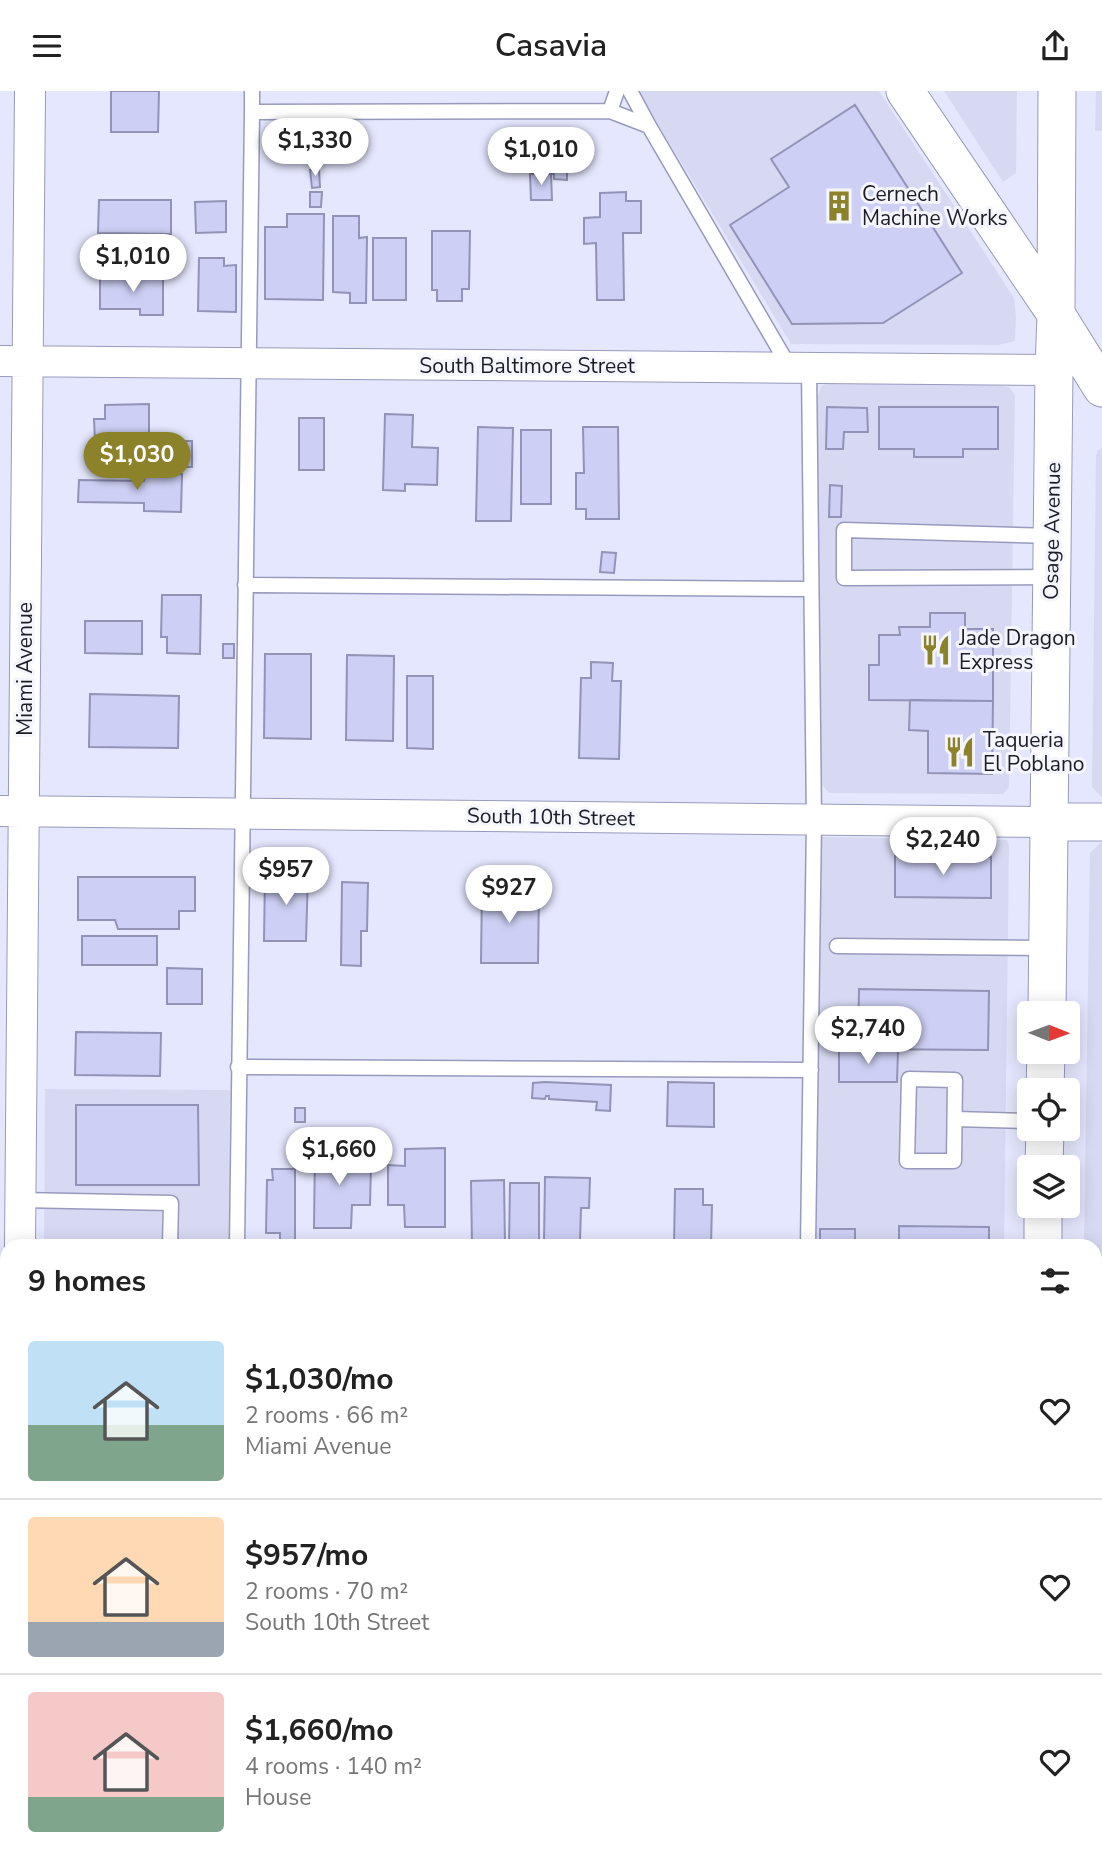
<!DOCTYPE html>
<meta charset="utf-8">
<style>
body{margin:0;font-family:"Nunito Sans",sans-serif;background:#f2f2f2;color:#222;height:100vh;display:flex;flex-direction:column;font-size:26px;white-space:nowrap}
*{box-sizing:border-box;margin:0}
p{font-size:23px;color:#767676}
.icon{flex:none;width:38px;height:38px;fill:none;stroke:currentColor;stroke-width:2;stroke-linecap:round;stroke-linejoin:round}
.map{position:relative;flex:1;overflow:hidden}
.side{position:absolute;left:0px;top:1148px;width:1102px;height:623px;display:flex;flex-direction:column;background:#fff;border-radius:21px 21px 0 0;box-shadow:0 4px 18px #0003}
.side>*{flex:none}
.needle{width:46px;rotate:91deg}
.fabs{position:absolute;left:1017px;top:910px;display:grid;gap:14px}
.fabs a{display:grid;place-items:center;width:63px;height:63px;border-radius:7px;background:#fff;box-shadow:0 4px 18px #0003;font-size:35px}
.price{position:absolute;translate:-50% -60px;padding:0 16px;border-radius:24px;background:#fff;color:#222;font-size:23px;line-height:46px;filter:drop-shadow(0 2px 4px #0008)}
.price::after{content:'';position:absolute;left:50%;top:42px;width:21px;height:16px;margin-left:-10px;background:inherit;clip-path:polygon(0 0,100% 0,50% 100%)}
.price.on{background:#8c8229;color:#fff}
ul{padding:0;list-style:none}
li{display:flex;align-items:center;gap:21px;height:175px;padding:0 28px}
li+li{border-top:2px solid #e0e0e0}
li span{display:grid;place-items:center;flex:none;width:196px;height:140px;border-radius:7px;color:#555}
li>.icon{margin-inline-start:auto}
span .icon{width:84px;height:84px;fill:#fffc;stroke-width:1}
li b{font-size:30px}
h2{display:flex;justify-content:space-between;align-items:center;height:84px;padding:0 28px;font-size:30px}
header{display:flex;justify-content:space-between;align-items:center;height:91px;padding:0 28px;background:#fff;font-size:32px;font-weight:600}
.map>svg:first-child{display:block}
.built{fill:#d7d9f3}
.building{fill:#cdcff4;stroke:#9293b6;stroke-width:2}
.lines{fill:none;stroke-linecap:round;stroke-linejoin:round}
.service-casing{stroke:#989abd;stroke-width:17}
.minor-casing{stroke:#989abd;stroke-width:32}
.tertiary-casing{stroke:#989abd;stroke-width:39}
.service{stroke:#fff;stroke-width:14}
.minor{stroke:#fff;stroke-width:30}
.tertiary{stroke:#fff;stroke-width:37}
.labels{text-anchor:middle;stroke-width:6;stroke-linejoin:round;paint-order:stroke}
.poi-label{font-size:21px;fill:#1d1d2a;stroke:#f5f5fd;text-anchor:start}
.street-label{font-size:21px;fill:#1d1d2a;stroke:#f5f5fd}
</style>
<header><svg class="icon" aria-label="menu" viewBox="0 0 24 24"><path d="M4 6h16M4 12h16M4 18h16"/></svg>Casavia<svg class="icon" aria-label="share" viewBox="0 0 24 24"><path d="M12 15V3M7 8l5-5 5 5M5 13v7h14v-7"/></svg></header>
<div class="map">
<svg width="1102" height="1771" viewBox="0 0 1102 1771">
<rect width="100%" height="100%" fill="#e5e7fe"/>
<path class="built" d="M638,0H879L1014,207L1016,226L1015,250L998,254L791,253Z
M944,0H1017L1016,82L1003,91Z
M1096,0H1102V40H1095Z
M829,291L985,292L1009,296L1015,304L1009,696L1003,703L829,702L822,694L817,684L815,310L822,295Z
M1102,357V706L1092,696L1096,365L1097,360Z
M822,746L1007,749L1009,754L1004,1155H816Z
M1100,752H1102V1208H1096V1155H1084L1090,762Z
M45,998L230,999L229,1155H44Z
M1096,1247H1102V1695H1096Z
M1096,1740H1102V1771H1079V1764H1096Z"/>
<path class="building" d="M111,0H159L158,41H111Z
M855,14L962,182L883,232L792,233L730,134L789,96L771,68Z
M537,45H550L549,63L536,62Z
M558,52H579V77H558Z
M533,65H552V83H534Z
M319,78L320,96L312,97L310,79Z
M554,79H567V89L554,88Z
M530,83H551L552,109H531Z
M310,101H322L321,116H310Z
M626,101V110H641V142H623L624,209H597L596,152L584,153V127L600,126V102Z
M99,109H171V143L98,142Z
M226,110V141L196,142L195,111Z
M287,123H324L323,209L265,208V136H287Z
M333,125H359V147L367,146L366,212H350V202L333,201Z
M432,140H470L469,198H462V210H437V199H432Z
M98,147L164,148V178H98Z
M373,147H406V209H373Z
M199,167H224V175L236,174V221L198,220Z
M100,185H163V224H140V218H100Z
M149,313V344H161V350H192V376H161V365H107V350H95L94,328H105V314Z
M827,316L867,317L868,341H844L843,358H826Z
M879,316H998V358H963V366H914V358H879Z
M385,323L413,324L412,356L438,357L437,394L405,393V400L383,399Z
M299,327H324V379H299Z
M478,336L513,337L511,430H476Z
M583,336H618L619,428H586V418H576V382H584Z
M521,339H551V413H521Z
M145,382L182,383L181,421L144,420V412L78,411L79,389L144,390Z
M830,394L842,395L841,426H829Z
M602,461L616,462L614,482L600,481Z
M162,504H201L200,563L167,562V546H161Z
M930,522H965V538H993V610L869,609V574H879V544H900L899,536H930Z
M85,530H142V563L85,562Z
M223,553H234V567H223Z
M265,563H311V648L264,647Z
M347,564L394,565L393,650L346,649Z
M591,571L613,572L612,590H621L619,668L579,667L581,587H591Z
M407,585H433V658L407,657Z
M90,603L179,605L178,657L89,656Z
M910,609L993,610L992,683L928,682V640L909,639Z
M895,765L991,766V807L895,806Z
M265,782L308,783L306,850H264Z
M78,786H195V820H179V838H118L115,829H78Z
M342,791L368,792L367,840H361V875L341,874Z
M482,792H507V799H539L538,872H481Z
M82,845H157V874H82Z
M167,877L202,878V913H167Z
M859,898L989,900L988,959L858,958Z
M76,941L161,942L160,985L75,984Z
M839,958L898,959L897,991H839Z
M545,991L611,994L610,1020L596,1019L597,1011L549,1008V1005H546L545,1008L532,1007L533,992Z
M668,991L714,992V1036L667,1035Z
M76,1014H198L199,1094H76Z
M295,1017H305V1031H295Z
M315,1056H353V1073L371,1074L370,1114H352L351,1137H314Z
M445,1057V1136H405L404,1114H388V1074L405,1075V1058Z
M272,1078H295V1153L280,1154V1142H266L267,1089H273Z
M545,1086L590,1087L589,1117H581L580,1150L544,1149Z
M504,1089L505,1155H472L471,1090Z
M510,1092H539V1155H509Z
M675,1098H703V1114H712L711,1155H674Z
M899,1135L989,1136V1155H899Z
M820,1138H855V1155H820Z
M1100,1269H1102V1383H1099Z
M560,1767H588L587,1771H560Z
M851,1767L923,1768V1771H851Z"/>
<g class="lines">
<g class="service-casing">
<path id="service" d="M630,0L649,35
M610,20L617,0
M252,21V0
M1050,486L844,487V439L1052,445
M245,494L810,498
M837,855L1046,857
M238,976L811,979
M909,988L955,989L954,1070H907Z
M955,1028L1029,1030
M20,1109L171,1112L170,1155
M237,1155L252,21L610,20L649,35L790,277
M808,1155L814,730L809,277
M236,1771V1764
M804,1771V1764"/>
</g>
<g class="minor-casing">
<path id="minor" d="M0,270L1054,279
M0,720L1049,731
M20,1155L30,0
M0,1221H7
M1096,1228H1102
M0,1712H7
M1096,1720H1102
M12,1771V1764"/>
</g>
<g class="tertiary-casing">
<path id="tertiary" d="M905,0L1056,223L1102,297
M1049,731H1102
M1047,922L1054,279L1056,223L1057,0
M1045,999L1046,961
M1044,1076L1045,1038
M1043,1155V1115
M1035,1771V1764"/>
</g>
<use href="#service" class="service"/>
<use href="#minor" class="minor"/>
<use href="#tertiary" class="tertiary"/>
</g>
<defs>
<g id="building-bare" transform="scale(2.415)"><path d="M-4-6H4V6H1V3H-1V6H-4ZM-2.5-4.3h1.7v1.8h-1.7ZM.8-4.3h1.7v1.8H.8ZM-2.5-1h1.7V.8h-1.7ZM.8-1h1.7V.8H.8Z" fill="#8c8229" stroke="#f5f5fd" stroke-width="2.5" paint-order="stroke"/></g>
<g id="restaurant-bare" transform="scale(2.415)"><path d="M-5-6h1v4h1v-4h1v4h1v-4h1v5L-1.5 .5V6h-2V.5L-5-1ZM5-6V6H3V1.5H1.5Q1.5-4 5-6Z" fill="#8c8229" stroke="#f5f5fd" stroke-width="2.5" paint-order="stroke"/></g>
</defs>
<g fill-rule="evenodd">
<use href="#building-bare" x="839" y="115"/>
<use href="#restaurant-bare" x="936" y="559"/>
<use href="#restaurant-bare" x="960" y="661"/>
</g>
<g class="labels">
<g class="poi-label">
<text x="862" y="110">Cernech<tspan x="862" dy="24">Machine Works</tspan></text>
<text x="959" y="554">Jade Dragon<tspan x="959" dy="24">Express</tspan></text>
<text x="983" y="656">Taqueria<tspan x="983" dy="24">El Poblano</tspan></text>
</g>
<g class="street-label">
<text x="527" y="282">South Baltimore Street</text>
<text transform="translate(1052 440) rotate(-89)" y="7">Osage Avenue</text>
<text transform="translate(25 578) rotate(-90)" y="7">Miami Avenue</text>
<text transform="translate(551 726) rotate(1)" y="7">South 10th Street</text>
</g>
</g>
</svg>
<div class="fabs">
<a><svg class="needle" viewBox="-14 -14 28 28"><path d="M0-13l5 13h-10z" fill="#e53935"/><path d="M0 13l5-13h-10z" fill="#767676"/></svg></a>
<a><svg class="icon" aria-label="locate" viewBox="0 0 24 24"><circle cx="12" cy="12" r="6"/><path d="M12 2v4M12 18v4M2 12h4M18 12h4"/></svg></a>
<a><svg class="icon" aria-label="layers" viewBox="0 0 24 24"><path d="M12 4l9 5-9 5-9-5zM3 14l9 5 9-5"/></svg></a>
</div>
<b class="price" style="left:315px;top:87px">$1,330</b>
<b class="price" style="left:541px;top:96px">$1,010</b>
<b class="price" style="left:133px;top:203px">$1,010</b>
<b class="price on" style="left:137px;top:401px">$1,030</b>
<b class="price" style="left:943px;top:786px">$2,240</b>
<b class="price" style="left:286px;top:816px">$957</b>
<b class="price" style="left:509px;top:834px">$927</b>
<b class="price" style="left:868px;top:975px">$2,740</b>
<b class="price" style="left:339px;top:1096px">$1,660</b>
<section class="side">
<h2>9 homes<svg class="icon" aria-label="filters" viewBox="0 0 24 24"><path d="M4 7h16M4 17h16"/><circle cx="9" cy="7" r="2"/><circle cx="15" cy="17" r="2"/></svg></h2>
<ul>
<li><span style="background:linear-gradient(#bfe0f5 60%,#7fa58c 0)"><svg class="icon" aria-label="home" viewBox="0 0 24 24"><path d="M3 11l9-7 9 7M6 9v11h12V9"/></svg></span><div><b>$1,030/mo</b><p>2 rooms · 66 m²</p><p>Miami Avenue</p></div><svg class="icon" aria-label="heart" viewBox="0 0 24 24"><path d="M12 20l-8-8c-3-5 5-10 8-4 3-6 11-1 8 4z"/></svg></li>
<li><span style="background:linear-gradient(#ffd9b3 75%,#9aa5b1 0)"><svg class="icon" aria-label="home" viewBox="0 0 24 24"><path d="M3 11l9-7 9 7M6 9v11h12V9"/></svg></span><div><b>$957/mo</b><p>2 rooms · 70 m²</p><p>South 10th Street</p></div><svg class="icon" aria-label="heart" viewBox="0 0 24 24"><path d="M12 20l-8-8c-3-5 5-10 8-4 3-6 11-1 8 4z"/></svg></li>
<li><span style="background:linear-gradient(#f6c9c9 75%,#7fa58c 0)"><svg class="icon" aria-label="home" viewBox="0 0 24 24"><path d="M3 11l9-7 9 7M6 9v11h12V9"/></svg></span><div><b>$1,660/mo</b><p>4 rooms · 140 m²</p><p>House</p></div><svg class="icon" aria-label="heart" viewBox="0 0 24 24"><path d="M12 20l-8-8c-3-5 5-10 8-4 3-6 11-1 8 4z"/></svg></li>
</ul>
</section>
</div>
